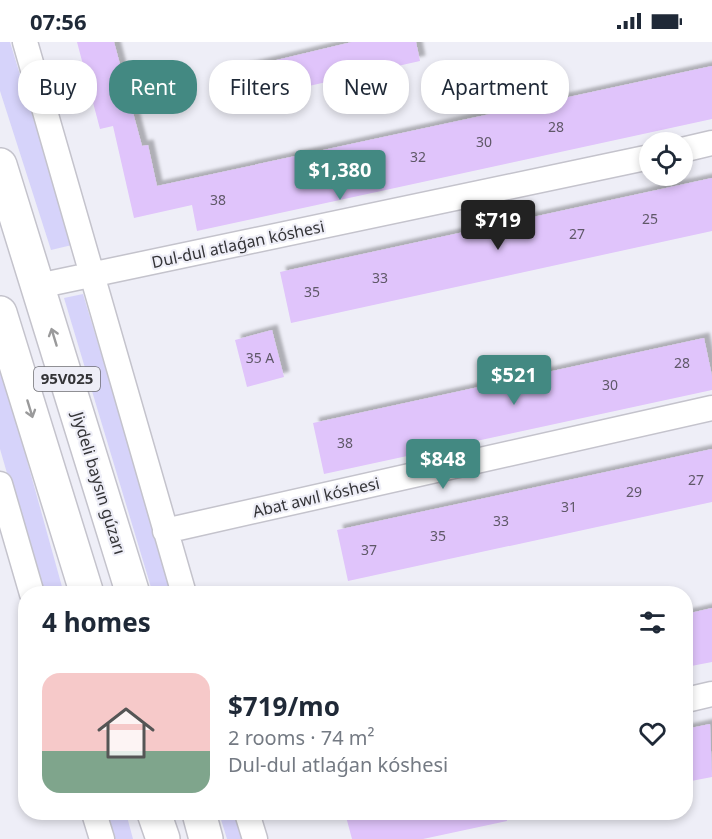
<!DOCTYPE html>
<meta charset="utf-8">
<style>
body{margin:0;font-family:"Noto Sans",sans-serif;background:#f6f6f7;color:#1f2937;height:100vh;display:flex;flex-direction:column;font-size:22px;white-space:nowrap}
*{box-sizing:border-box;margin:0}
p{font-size:20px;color:#747a83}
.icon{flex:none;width:33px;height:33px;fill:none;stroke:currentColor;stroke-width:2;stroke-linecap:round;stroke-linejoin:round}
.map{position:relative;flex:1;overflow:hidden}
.drawer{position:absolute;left:18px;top:544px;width:675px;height:234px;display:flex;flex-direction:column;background:#fff;border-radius:24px;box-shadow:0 3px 9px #0003}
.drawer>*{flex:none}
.hud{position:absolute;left:18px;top:18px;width:676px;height:54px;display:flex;gap:12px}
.controls{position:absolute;left:639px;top:90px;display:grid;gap:12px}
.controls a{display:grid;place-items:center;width:54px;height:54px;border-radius:50%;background:#fff;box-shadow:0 3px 9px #0003;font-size:30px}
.price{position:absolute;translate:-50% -51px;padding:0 14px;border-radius:6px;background:#438982;color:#fff;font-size:20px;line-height:39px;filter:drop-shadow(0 2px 3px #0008)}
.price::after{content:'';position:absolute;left:50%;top:36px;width:18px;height:14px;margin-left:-9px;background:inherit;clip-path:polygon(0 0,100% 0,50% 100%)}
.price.active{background:#222;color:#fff}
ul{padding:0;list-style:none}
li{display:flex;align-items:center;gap:18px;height:150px;padding:0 24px}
li span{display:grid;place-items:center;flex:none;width:168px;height:120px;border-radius:18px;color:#555}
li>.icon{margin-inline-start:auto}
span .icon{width:72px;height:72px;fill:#fffc;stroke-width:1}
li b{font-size:26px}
h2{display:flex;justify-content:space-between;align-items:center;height:72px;padding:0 24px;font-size:26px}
.pill{padding:0 21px;border-radius:24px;background:#fff;box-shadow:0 3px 9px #0003;font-size:21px;line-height:54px}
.pill.active{background:#438982;color:#fff}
.status{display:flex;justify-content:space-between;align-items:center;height:42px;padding:0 30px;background:#fff;direction:ltr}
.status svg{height:16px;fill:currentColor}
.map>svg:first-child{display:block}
.green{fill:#d6d3fa}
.building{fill:#e0c4fb;filter:url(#shadow)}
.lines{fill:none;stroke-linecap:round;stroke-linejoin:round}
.minor-casing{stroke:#c4c3cc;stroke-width:27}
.primary-casing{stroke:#c4c3cc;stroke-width:36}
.minor{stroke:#fff;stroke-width:24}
.primary{stroke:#fff;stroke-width:33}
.oneway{stroke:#9a9a9b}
.labels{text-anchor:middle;stroke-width:4.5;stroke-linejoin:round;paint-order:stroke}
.number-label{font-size:14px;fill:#5f5868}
.shield{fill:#eeeef7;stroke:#6c6c71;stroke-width:1.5}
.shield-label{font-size:15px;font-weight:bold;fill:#343437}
.street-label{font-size:16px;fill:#343437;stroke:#eeeef7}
</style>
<div class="status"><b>07:56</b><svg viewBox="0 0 49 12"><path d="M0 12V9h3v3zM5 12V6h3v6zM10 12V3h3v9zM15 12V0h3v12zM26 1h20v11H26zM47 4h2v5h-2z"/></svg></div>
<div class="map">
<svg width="712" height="797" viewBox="0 0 712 797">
<defs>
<filter id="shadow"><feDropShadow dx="5.5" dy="-5.5" stdDeviation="1.5" flood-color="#0004"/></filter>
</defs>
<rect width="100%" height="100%" fill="#eeeef7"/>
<path class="green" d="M0,0H10L72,203L51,208L0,49Z
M83,252L174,552H153L64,256Z
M0,321L64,552H42L0,407Z
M105,771H126L133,797H113Z
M219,771H240L248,797H227Z"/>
<path class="building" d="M77,0H114L142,104L148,103L157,144L712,24V77L197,189L192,163L134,176L113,84L100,87Z
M352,0H416L420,19L233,61L226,30Z
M712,136V189L291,281L280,230Z
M272,288L284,335L247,345L235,298Z
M704,296L712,334V348L324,432L313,381Z
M712,407V460L348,539L337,488Z
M712,566V620L686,625V572Z
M710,682L712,735L686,740V687Z
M345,771H506L507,779L423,797H352Z"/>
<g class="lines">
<g class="minor-casing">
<path id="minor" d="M25,0L184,552
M682,108L712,101
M38,244L650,115
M0,442L32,552
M165,489L712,366
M686,658L712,652
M94,771L102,797
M247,771L255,797"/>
</g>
<g class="primary-casing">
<path id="primary" d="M0,123L133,552
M0,271L87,552
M154,771L163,797
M199,771L206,797"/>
</g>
<use href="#minor" class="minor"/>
<use href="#primary" class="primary"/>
</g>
<defs><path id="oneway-shaft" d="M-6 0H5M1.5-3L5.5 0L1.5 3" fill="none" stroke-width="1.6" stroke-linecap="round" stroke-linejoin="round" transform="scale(1.5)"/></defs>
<g class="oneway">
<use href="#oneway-shaft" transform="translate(54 295) rotate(-107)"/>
<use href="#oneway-shaft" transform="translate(30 367) rotate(73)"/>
</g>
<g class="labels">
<g class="number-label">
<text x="556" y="90">28</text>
<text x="484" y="105">30</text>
<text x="418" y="120">32</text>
<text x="218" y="163">38</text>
<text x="650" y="182">25</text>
<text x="577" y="197">27</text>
<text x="380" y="241">33</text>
<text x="312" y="255">35</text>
<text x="260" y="321">35 А</text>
<text x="682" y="326">28</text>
<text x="610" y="348">30</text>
<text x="345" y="406">38</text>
<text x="696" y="443">27</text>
<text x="634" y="455">29</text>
<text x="569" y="470">31</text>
<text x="501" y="484">33</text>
<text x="438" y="499">35</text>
<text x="369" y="513">37</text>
</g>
<rect class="shield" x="34" y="325" width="66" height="24" rx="4.5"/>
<g class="shield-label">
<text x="67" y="342">95V025</text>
</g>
<g class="street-label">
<text transform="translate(238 202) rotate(-12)" y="6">Dul-dul atlaǵan kóshesi</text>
<text transform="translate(99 441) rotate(73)" y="6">Jiydeli baysın gúzarı</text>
<text transform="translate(316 455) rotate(-13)" y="6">Abat awıl kóshesi</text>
</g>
</g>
</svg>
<div class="controls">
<a><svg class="icon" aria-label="locate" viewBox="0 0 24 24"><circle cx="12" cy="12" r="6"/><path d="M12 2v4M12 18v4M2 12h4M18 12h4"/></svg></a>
</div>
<b class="price" style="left:340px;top:159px">$1,380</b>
<b class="price active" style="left:498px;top:209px">$719</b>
<b class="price" style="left:514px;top:364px">$521</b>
<b class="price" style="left:443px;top:448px">$848</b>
<div class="hud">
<a class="pill">Buy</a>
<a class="pill active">Rent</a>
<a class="pill">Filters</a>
<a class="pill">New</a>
<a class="pill">Apartment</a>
</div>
<section class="drawer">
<h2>4 homes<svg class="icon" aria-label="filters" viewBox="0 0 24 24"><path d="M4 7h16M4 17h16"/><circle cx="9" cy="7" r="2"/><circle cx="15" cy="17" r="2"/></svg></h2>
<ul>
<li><span style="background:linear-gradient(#f6c9c9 65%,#7fa58c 0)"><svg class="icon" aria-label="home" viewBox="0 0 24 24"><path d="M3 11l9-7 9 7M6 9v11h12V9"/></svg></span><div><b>$719/mo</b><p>2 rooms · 74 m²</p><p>Dul-dul atlaǵan kóshesi</p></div><svg class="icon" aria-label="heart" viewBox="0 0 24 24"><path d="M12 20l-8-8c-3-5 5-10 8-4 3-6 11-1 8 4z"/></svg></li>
</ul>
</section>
</div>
